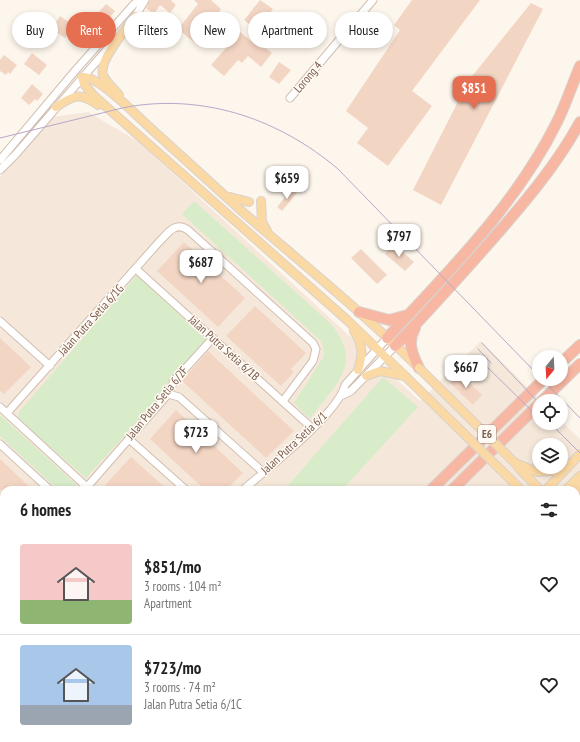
<!DOCTYPE html>
<meta charset="utf-8">
<style>
body{margin:0;font-family:"PT Sans Narrow",sans-serif;background:#f6f6f6;color:#222;height:100vh;display:flex;flex-direction:column;font-size:15px;white-space:nowrap}
*{box-sizing:border-box;margin:0}
p{font-size:13px;color:#767676}
.icon{flex:none;width:22px;height:22px;fill:none;stroke:currentColor;stroke-width:2;stroke-linecap:round;stroke-linejoin:round}
.map{position:relative;flex:1;overflow:hidden}
.side{position:absolute;left:0px;top:486px;width:580px;height:256px;display:flex;flex-direction:column;background:#fff;border-radius:12px 12px 0 0;box-shadow:0 2px 6px #0003}
.side>*{flex:none}
.hud{position:absolute;left:12px;top:12px;width:556px;height:36px;display:flex;gap:8px}
.needle{width:26px;rotate:198deg}
.buttons{position:absolute;left:532px;top:350px;display:grid;gap:8px}
.buttons a{display:grid;place-items:center;width:36px;height:36px;border-radius:50%;background:#fff;box-shadow:0 2px 6px #0003;font-size:20px}
.price{position:absolute;translate:-50% -34px;padding:0 9px;border-radius:8px;background:#fff;color:#222;font-size:13px;line-height:26px;filter:drop-shadow(0 1px 2px #0008)}
.price::after{content:'';position:absolute;left:50%;top:24px;width:12px;height:9px;margin-left:-6px;background:inherit;clip-path:polygon(0 0,100% 0,50% 100%)}
.price.active{background:#e76f51;color:#fff}
ul{padding:0;list-style:none}
li{display:flex;align-items:center;gap:12px;height:100px;padding:0 20px}
li+li{border-top:1px solid #e0e0e0}
li span{display:grid;place-items:center;flex:none;width:112px;height:80px;border-radius:4px;color:#555}
li>.icon{margin-inline-start:auto}
span .icon{width:48px;height:48px;fill:#fffc;stroke-width:1}
li b{font-size:17px}
h2{display:flex;justify-content:space-between;align-items:center;height:48px;padding:0 20px;font-size:17px}
.chip{padding:0 14px;border-radius:18px;background:#fff;box-shadow:0 2px 6px #0003;font-size:14px;line-height:36px}
.chip.active{background:#e76f51;color:#fff}
.map>svg:first-child{display:block}
.residential{fill:#f5e8da;fill-rule:evenodd}
.green{fill:#d8ecc9}
.building{fill:#f3d5c3}
.lines{fill:none;stroke-linecap:round;stroke-linejoin:round}
.minor-casing{stroke:#d1beb0;stroke-width:9}
.major-casing{stroke:#dad1cd;stroke-width:10}
.highway-casing{stroke:#dad1cd;stroke-width:12}
.minor{stroke:#fff;stroke-width:7}
.major{stroke:#fbd9a5;stroke-width:8}
.highway{stroke:#f7b7a3;stroke-width:10}
.tram{stroke:#b9a8c9;stroke-width:1}
.major-bridge-casing{stroke:#dad1cd;stroke-width:10;stroke-linecap:butt}
.major-bridge{stroke:#fbd9a5;stroke-width:8}
.labels{text-anchor:middle;stroke-width:3;stroke-linejoin:round;paint-order:stroke}
.shield{fill:#fffaf3;stroke:#a28b7f;stroke-width:1}
.shield-label{font-size:11px;font-weight:bold;fill:#7a5c4d}
.street-label{font-size:12px;fill:#7a5c4d;stroke:#fffaf3}
</style>
<div class="map">
<svg width="580" height="742" viewBox="0 0 580 742">
<rect width="100%" height="100%" fill="#fdf6ec"/>
<path class="residential" d="M88,112L139,142L420,401L481,341L541,401H539V423H561V421L580,439V742H0V177L52,117ZM539,445H561V467H539ZM4,490H576V738H4Z"/>
<path class="green" d="M194,201L330,323C365,364 336,383 310,419L294,403L324,356L322,342L182,214Z
M137,275L206,340L165,385L162,394L86,478L20,421L18,417L19,412Z
M383,377L418,407L342,490H284Z
M0,415L82,490H58L0,436Z
M580,677V733L576,734V681Z
M67,738H116L113,742H63Z
M287,738H444L452,742H284Z"/>
<path class="building" d="M150,0H171L176,5L170,13L160,5L154,14L146,8Z
M194,0H211L221,9L195,43L178,29L198,4Z
M260,0L273,9L260,24L265,27L260,33L244,20Z
M412,0H480L412,91L432,106L388,166L357,143L368,128L346,111L400,30L394,25Z
M531,3L543,9L441,205L413,190L469,80Z
M106,4L115,11L98,31L92,28L102,15L98,13Z
M301,13L314,24L303,38L290,27Z
M60,16L73,25L65,38L52,29Z
M28,24L34,28L31,32L36,35L30,44L19,37Z
M240,32L256,45L258,42L272,53L261,67L248,56L242,63L238,60L224,76L211,65Z
M32,53L47,65L39,75L24,64Z
M4,55L17,65L10,74L8,72L6,75L0,71V60Z
M279,62L291,70L279,84L269,77Z
M32,84L43,94L37,101L35,99L29,105L21,98Z
M292,189L297,193L282,211L277,207Z
M184,242L245,298L218,327L157,271Z
M394,244L414,262L405,271L385,254Z
M361,249L387,275L377,284L351,258Z
M255,306L306,353L291,369L294,372L281,386L226,336Z
M0,338L31,367L4,394L0,391Z
M208,351L294,431L266,458L182,381Z
M460,373L482,395L473,405L450,383Z
M176,410L243,473L226,490H205L150,439Z
M131,457L160,483L168,490H111L105,485Z
M0,459L19,477L33,490H0Z"/>
<g class="lines">
<g class="minor-casing">
<path id="minor" d="M133,20L145,0
M290,98L373,0
M0,160L74,72L134,4L141,0
M0,170L16,154L110,46
M136,269L312,428
M0,321L50,366
M168,394L179,397L263,472
M343,395L351,391L395,346
M0,407L90,490
M7,413L159,242C168,233 175,221 188,230L313,343L316,349L313,361L283,401
M129,439L186,490
M0,444L50,490
M87,487L168,394L174,381L213,338
M243,490C268,468 338,414 345,385L387,338
M0,530L4,534
M0,618L4,622
M0,703L4,707
M475,738L482,742
M496,738L503,742
M18,742L20,738"/>
</g>
<g class="major-casing">
<path id="major" d="M119,95C113,88 106,82 103,75C98,60 127,28 136,16
M56,107C74,95 80,92 98,105
M230,197L249,202
M261,201L262,222L267,231
M354,331C363,345 363,355 358,370
M366,376L380,371L405,376
M406,377L347,320L94,96L84,84L82,77C98,75 134,113 146,124C179,154 212,184 245,214C303,264 362,312 417,366
M515,463L537,472L563,470
M518,467L540,490
M505,474L521,490
M546,490L580,454
M566,490L580,476
M576,492L580,483
M576,512L580,518
M576,527L580,531
M576,545L580,549
M576,554L580,558"/>
</g>
<g class="highway-casing">
<path id="highway" d="M359,312L389,320L408,315
M415,328C407,342 412,354 419,368
M387,338C448,272 516,205 557,122C566,104 572,85 580,66
M395,346C428,312 460,276 491,241C524,203 556,166 580,122
M561,363L580,345
M542,401L580,364
M431,490L544,379
M452,490L539,404
M194,742L198,738
M212,742L215,738"/>
</g>
<use href="#minor" class="minor"/>
<use href="#major" class="major"/>
<use href="#highway" class="highway"/>
<path class="tram" d="M0,138C31,130 63,123 94,115C107,112 120,108 133,106C208,95 280,120 338,169L539,376
M482,343L539,403
M478,349L491,363
M475,355L539,418
M542,379L580,418
M550,423L580,453"/>
<g class="major-bridge-casing">
<path id="major-bridge" d="M419,368L515,463
M406,377L505,474"/>
</g>
<use href="#major-bridge" class="major-bridge"/>
</g>
<g class="labels">
<rect class="shield" x="478" y="425" width="18" height="18" rx="3"/>
<g class="shield-label">
<text x="487" y="438">E6</text>
</g>
<g class="street-label">
<text transform="translate(308 77) rotate(-50)" y="4">Lorong 4</text>
<text transform="translate(91 320) rotate(-48)" y="4">Jalan Putra Setia 6/1G</text>
<text transform="translate(224 348) rotate(42)" y="4">Jalan Putra Setia 6/1B</text>
<text transform="translate(157 403) rotate(-51)" y="4">Jalan Putra Setia 6/2F</text>
<text transform="translate(294 443) rotate(-43)" y="4">Jalan Putra Setia 6/1</text>
</g>
</g>
</svg>
<div class="buttons">
<a><svg class="needle" viewBox="-14 -14 28 28"><path d="M0-13l5 13h-10z" fill="#e53935"/><path d="M0 13l5-13h-10z" fill="#767676"/></svg></a>
<a><svg class="icon" aria-label="locate" viewBox="0 0 24 24"><circle cx="12" cy="12" r="6"/><path d="M12 2v4M12 18v4M2 12h4M18 12h4"/></svg></a>
<a><svg class="icon" aria-label="layers" viewBox="0 0 24 24"><path d="M12 4l9 5-9 5-9-5zM3 14l9 5 9-5"/></svg></a>
</div>
<b class="price active" style="left:474px;top:110px">$851</b>
<b class="price" style="left:287px;top:200px">$659</b>
<b class="price" style="left:399px;top:258px">$797</b>
<b class="price" style="left:201px;top:284px">$687</b>
<b class="price" style="left:466px;top:389px">$667</b>
<b class="price" style="left:196px;top:454px">$723</b>
<div class="hud">
<a class="chip">Buy</a>
<a class="chip active">Rent</a>
<a class="chip">Filters</a>
<a class="chip">New</a>
<a class="chip">Apartment</a>
<a class="chip">House</a>
</div>
<section class="side">
<h2>6 homes<svg class="icon" aria-label="filters" viewBox="0 0 24 24"><path d="M4 7h16M4 17h16"/><circle cx="9" cy="7" r="2"/><circle cx="15" cy="17" r="2"/></svg></h2>
<ul>
<li><span style="background:linear-gradient(#f6c9c9 70%,#8fb573 0)"><svg class="icon" aria-label="home" viewBox="0 0 24 24"><path d="M3 11l9-7 9 7M6 9v11h12V9"/></svg></span><div><b>$851/mo</b><p>3 rooms · 104 m²</p><p>Apartment</p></div><svg class="icon" aria-label="heart" viewBox="0 0 24 24"><path d="M12 20l-8-8c-3-5 5-10 8-4 3-6 11-1 8 4z"/></svg></li>
<li><span style="background:linear-gradient(#a9c7e8 75%,#9aa5b1 0)"><svg class="icon" aria-label="home" viewBox="0 0 24 24"><path d="M3 11l9-7 9 7M6 9v11h12V9"/></svg></span><div><b>$723/mo</b><p>3 rooms · 74 m²</p><p>Jalan Putra Setia 6/1C</p></div><svg class="icon" aria-label="heart" viewBox="0 0 24 24"><path d="M12 20l-8-8c-3-5 5-10 8-4 3-6 11-1 8 4z"/></svg></li>
</ul>
</section>
</div>
